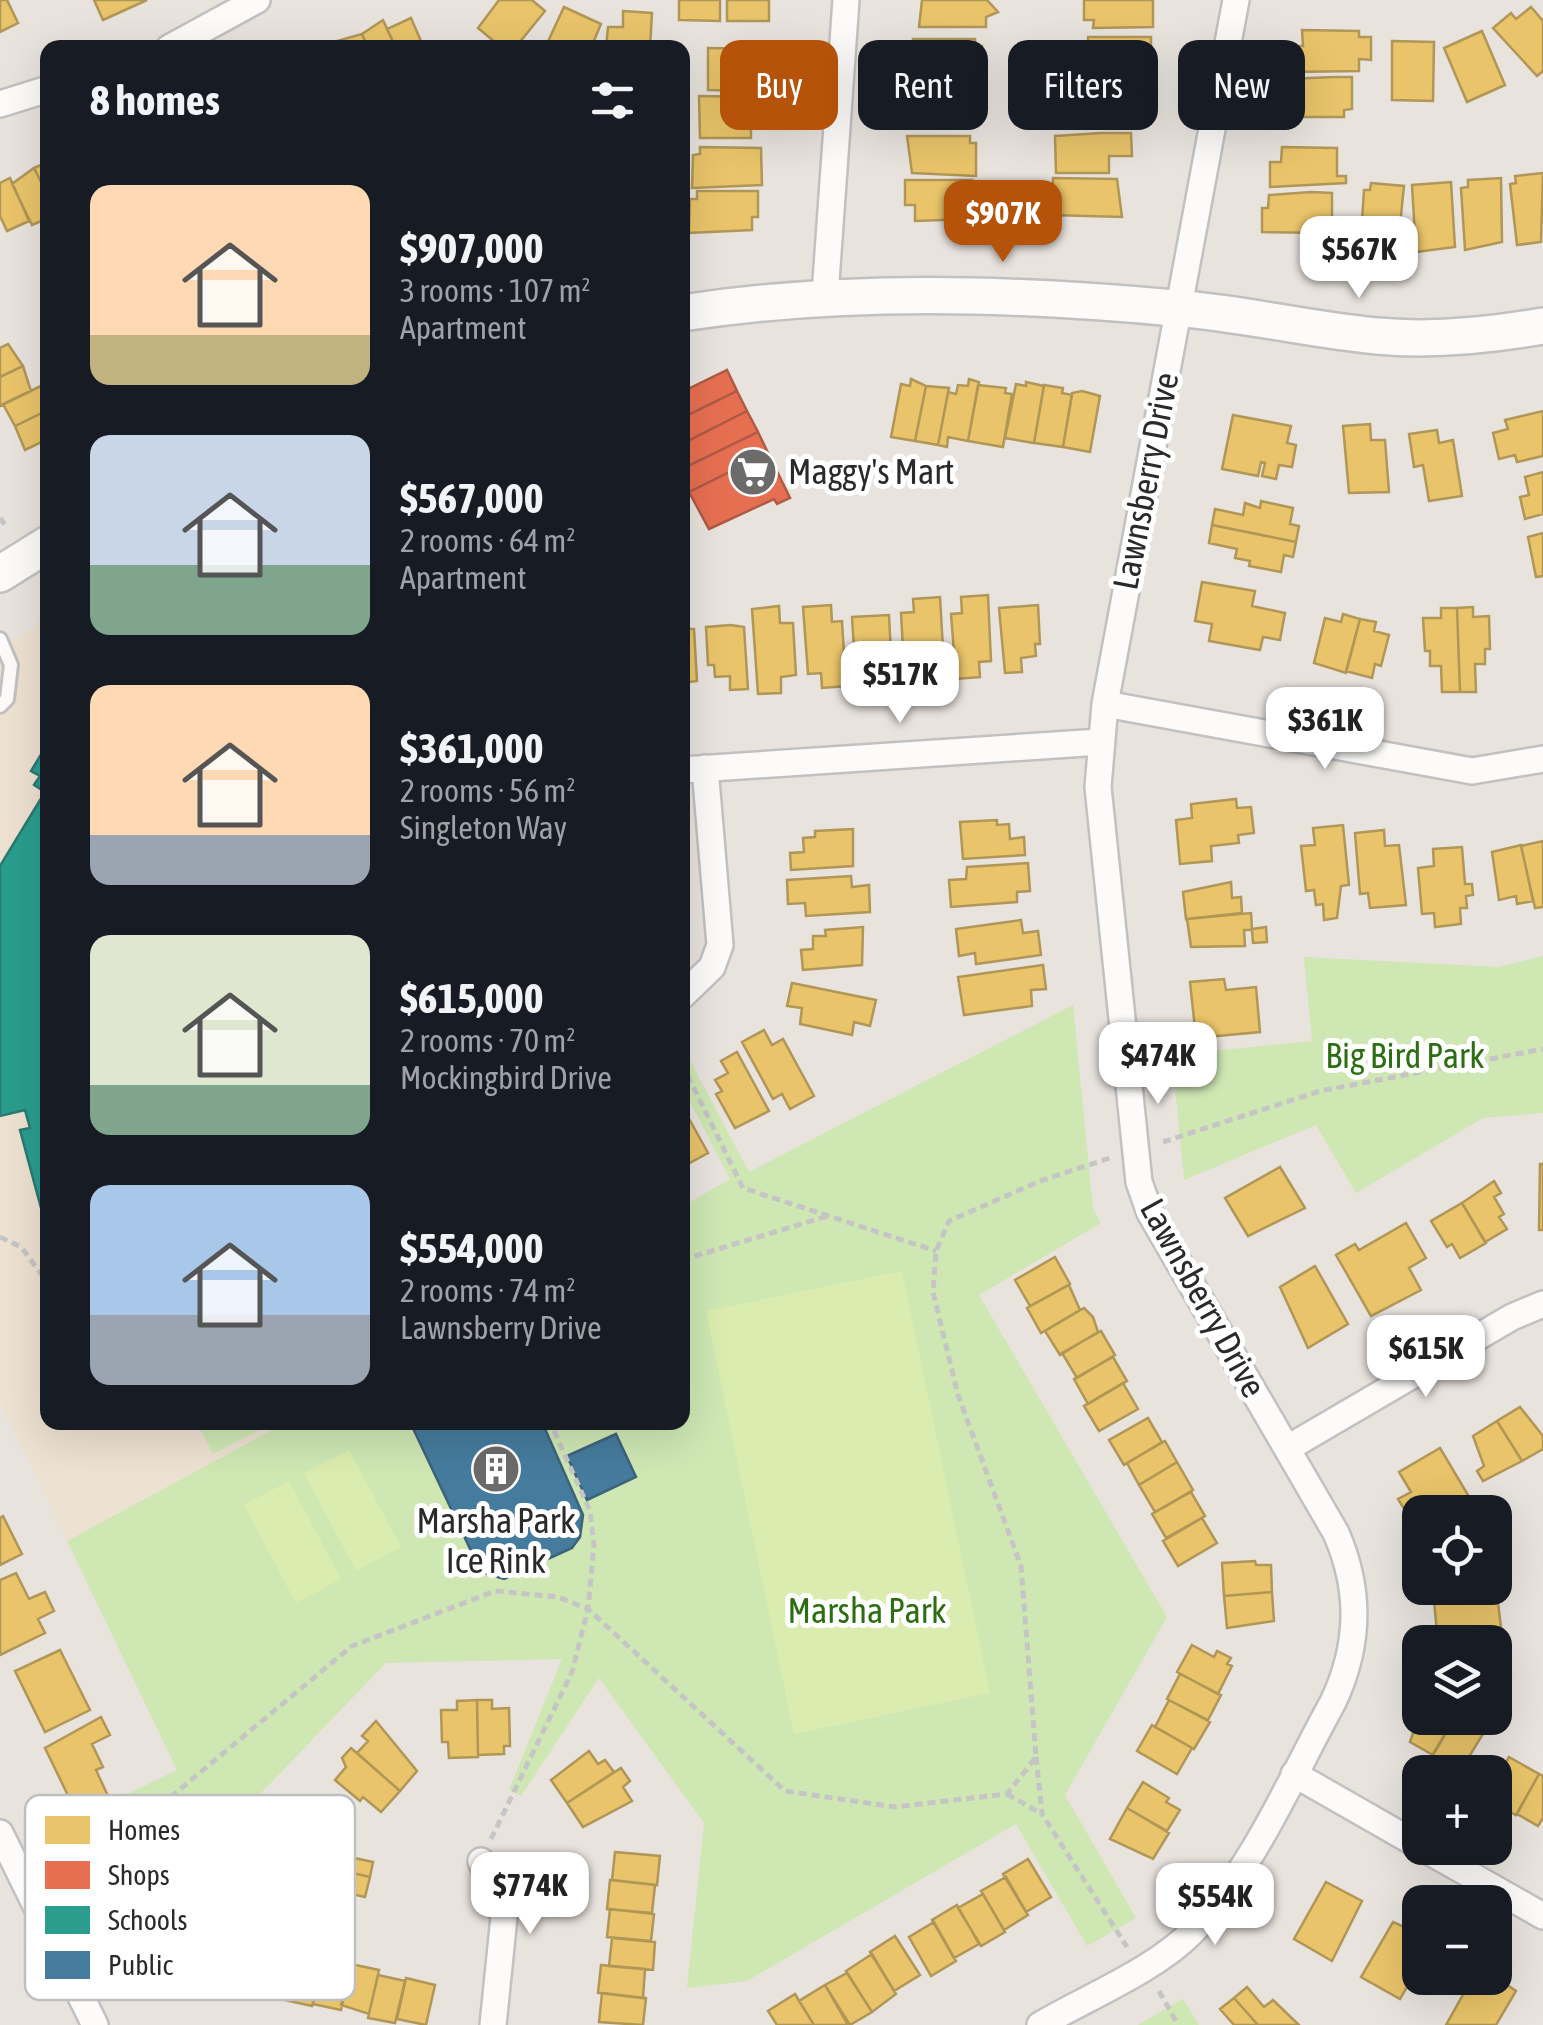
<!DOCTYPE html>
<meta charset="utf-8">
<style>
body{margin:0;font-family:"Asap Condensed",sans-serif;background:#242831;color:#f1f3f6;height:100vh;display:flex;flex-direction:column;font-size:38px;white-space:nowrap}
*{box-sizing:border-box;margin:0}
p{font-size:32px;color:#9ea1a6}
.icon{flex:none;width:55px;height:55px;fill:none;stroke:currentColor;stroke-width:2;stroke-linecap:round;stroke-linejoin:round}
.map{position:relative;flex:1;overflow:hidden}
.panel{position:absolute;left:40px;top:40px;width:650px;height:1390px;display:flex;flex-direction:column;background:#171b24;border-radius:20px;box-shadow:0 10px 40px #0002}
.panel>*{flex:none}
.hud{position:absolute;left:720px;top:40px;width:672px;height:90px;display:flex;gap:20px}
.fabs{position:absolute;left:1402px;top:1495px;display:grid;gap:20px}
.fabs a{display:grid;place-items:center;width:110px;height:110px;border-radius:20px;background:#171b24;box-shadow:0 10px 40px #0002;font-size:50px}
.price{position:absolute;translate:-50% -85px;padding:0 22px;border-radius:20px;background:#fff;color:#222;font-size:32px;line-height:65px;filter:drop-shadow(0 2px 5px #0008)}
.price::after{content:'';position:absolute;left:50%;top:60px;width:30px;height:22px;margin-left:-15px;background:inherit;clip-path:polygon(0 0,100% 0,50% 100%)}
.price.selected{background:#b45309;color:#fff}
ul{padding:0;list-style:none}
li{display:flex;align-items:center;gap:30px;height:250px;padding:0 50px}
li span{display:grid;place-items:center;flex:none;width:280px;height:200px;border-radius:20px;color:#555}
li>.icon{margin-inline-start:auto}
span .icon{width:120px;height:120px;fill:#fffc;stroke-width:1}
li b{font-size:42px}
h2{display:flex;justify-content:space-between;align-items:center;height:120px;padding:0 50px;font-size:42px}
.tag{padding:0 35px;border-radius:20px;background:#171b24;box-shadow:0 10px 40px #0002;font-size:35px;line-height:90px}
.tag.selected{background:#b45309;color:#fff}
.map>svg:first-child{display:block}
.education{fill:#ede1d1}
.green{fill:#cee7b3}
.pitch{fill:#dbecb0}
.homes{fill:#e9c46a;stroke:#b09657;stroke-width:2.5}
.shops{fill:#e76f51;stroke:#ae5a45;stroke-width:2.5}
.schools{fill:#2a9d8f;stroke:#2a7a71;stroke-width:2.5}
.public{fill:#457b9d;stroke:#3d637a;stroke-width:2.5}
.lines{fill:none;stroke-linecap:round;stroke-linejoin:round}
.lane-casing{stroke:#c2c0c0;stroke-width:18}
.street-casing{stroke:#c2c0c0;stroke-width:30}
.secondary-casing{stroke:#c2c0c0;stroke-width:40}
.path{stroke:#c6c5c5;stroke-width:5;stroke-dasharray:8 5;stroke-linecap:butt}
.lane{stroke:#fcfbfa;stroke-width:12}
.street{stroke:#fcfbfa;stroke-width:25}
.secondary{stroke:#fcfbfa;stroke-width:35}
.labels{text-anchor:middle;stroke-width:10;stroke-linejoin:round;paint-order:stroke}
.poi-label{font-size:35px;fill:#2a2a2a;stroke:#fff;text-anchor:start}
.street-label{font-size:35px;fill:#2a2a2a;stroke:#fff}
.park-label{font-size:35px;fill:#2d6e12;stroke:#fff}
.key{fill:#fff;stroke:#bfbfbf;stroke-width:2.5}
.key-label{font-size:28px;fill:#2a2a2a}
</style>
<div class="map">
<svg width="1543" height="2025" viewBox="0 0 1543 2025">
<rect width="100%" height="100%" fill="#e9e3de"/>
<path class="education" d="M47,617L48,1422L285,1423L67,1541L0,1402V649Z"/>
<path class="green" d="M1543,956V1113L1483,1118L1356,1193L1316,1125L1184,1180L1172,1055L1312,1041L1304,957L1498,967Z
M1073,1005L1093,1209L1101,1223L979,1295L1167,1617L1065,1795L1136,1918L1087,1946L1016,1824L747,1981L687,1988L704,1823L599,1678L521,1796L509,1790L562,1659L386,1663L261,1793L74,1883L49,1832L177,1770L67,1541L285,1423L682,1422L683,1206L730,1179L683,1088V1047L749,1172Z
M197,1423H273L213,1454Z
M1183,1999L1199,2025H1138Z"/>
<path class="pitch" d="M902,1271L990,1693L794,1734L706,1311Z
M349,1450L401,1547L356,1571L304,1473Z
M289,1481L341,1579L296,1603L244,1505Z"/>
<path class="homes" d="M0,0H7L18,23L0,32Z
M94,0H147L103,20Z
M499,0H532L545,11L515,48H502L478,28Z
M679,0H720V21L679,20Z
M727,0H769V21H727Z
M922,0H987L998,12L986,17V27H919Z
M1084,0H1153V27L1093,28L1094,20H1084Z
M564,7L601,24L591,48H545Z
M1531,7L1543,21V71L1537,76L1493,28L1511,13L1516,19Z
M623,11L652,13L650,48H606L608,27H623Z
M411,18L424,48H396L387,29Z
M383,20L396,48H368L362,34Z
M1302,30L1359,31V37H1371V60L1359,59V71L1291,72V46H1303Z
M1482,31L1505,85L1467,102L1444,48Z
M362,34L368,48H340L337,41Z
M1088,37H1151V63H1138V78H1087Z
M913,39H975L976,46H982V80L918,77Z
M1392,41L1434,42L1433,101L1392,100Z
M708,48L768,49L767,91L708,90Z
M1334,77H1352V109L1344,110V117H1283V93H1289L1288,79Z
M961,83H979V116H972V123L909,122L915,85L961,87Z
M1140,83V107L1131,106V126H1075V85Z
M699,96L763,97V122H751V138H700Z
M1101,133H1131L1132,156H1109V173H1056L1055,136Z
M907,136H970V143H976V176L912,173Z
M700,147L761,148L762,185L692,188L693,155L700,154Z
M1282,147L1337,148V176H1346V183L1270,187V162H1281Z
M48,162V196L34,168Z
M34,168L48,196V218L32,225L12,184Z
M1543,173L1541,242L1517,245L1510,184L1516,183L1515,176Z
M10,178L29,221L7,231L0,216V183Z
M1053,178L1117,179L1122,217L1052,215Z
M1501,178L1502,242L1465,250L1461,188L1468,187V180Z
M905,180H972V219L915,221V205H905Z
M1451,182L1455,247L1416,252L1412,185Z
M1371,183L1404,186L1397,254L1360,252L1364,190H1370Z
M697,191H758V217H752V230L689,233L690,199H697Z
M1311,192L1332,193V225H1325V233L1262,232V208H1268L1269,195Z
M8,344L23,366L0,377V348Z
M23,366L31,391L0,406V377Z
M911,379L926,386L915,441L891,437L901,384L910,386Z
M969,379L979,382L968,441L948,437L947,447L938,445L948,392L956,394L958,385L968,386Z
M1026,382L1044,386L1034,443L1005,438L1016,384L1026,386Z
M45,384L48,410L15,426L3,404Z
M978,385L1006,388L1005,393L1012,394L1003,447L968,441Z
M1044,385L1063,388L1062,393L1072,395L1063,447L1034,443Z
M926,386L949,388L938,445L915,441Z
M1082,391L1100,396L1090,452L1063,447L1072,393Z
M48,410V439L25,450L15,426Z
M1543,411V456L1517,462L1515,455L1499,459L1493,433L1508,429L1505,420Z
M1233,415L1291,426L1287,443L1296,445L1292,467L1279,465L1276,479L1262,476L1265,463L1261,462L1258,476L1222,469Z
M1370,424L1371,440H1385L1389,492L1349,493L1343,426Z
M1437,430L1439,443L1453,440L1462,496L1429,501L1423,465L1414,467L1409,434Z
M1543,472V514L1525,519L1520,497L1529,495L1525,477Z
M1261,501L1293,508L1290,524L1299,526L1296,542L1212,525L1215,509L1243,515L1245,503L1260,508Z
M1212,525L1296,542L1293,557L1284,555L1281,572L1249,566L1250,561L1235,558L1237,549L1209,543Z
M1543,533V576L1536,577L1528,537Z
M1202,582L1255,591L1252,606L1285,613L1280,640L1263,637L1260,650L1209,641L1212,624L1195,621Z
M988,595L991,661L979,662L980,677L956,679L951,614L962,613L961,597Z
M940,597L945,683L922,685L921,669L904,668L901,613L914,612L913,599Z
M831,605L832,622L842,621L846,686L822,688L821,673L808,674L803,607Z
M1038,605L1040,644H1035L1036,656L1021,658L1022,672L1005,673L999,608Z
M779,606L780,623H793L796,675L781,677V693L758,694L752,609Z
M1473,607V617L1489,616L1490,649H1485V664H1475L1476,692H1460L1457,608Z
M1441,608H1457L1460,692H1442L1441,666H1430V651H1425L1423,618H1441Z
M1343,614L1360,619L1346,673L1314,663L1325,618L1341,622Z
M889,615L891,653L886,654L887,666L872,667L873,681H856L852,617Z
M1360,619L1376,622L1374,631L1389,635L1381,666L1375,664L1372,678L1346,671Z
M731,625L744,627L748,689L730,690V676L715,677L714,665H708L706,627Z
M682,629H694L697,681L682,683Z
M1236,799L1237,808L1251,807L1254,833L1238,835L1239,843L1211,846L1212,861L1180,864L1176,820L1192,818L1191,804Z
M997,820V825L1009,824L1010,839L1024,837L1025,855L963,859L960,822Z
M1343,825L1349,885L1341,886L1337,918L1324,920L1323,904L1316,905L1314,890L1306,891L1301,846L1315,845L1313,828Z
M853,829V866L791,870L790,853L804,852L803,838L815,837V831Z
M1384,830L1385,846L1399,845L1406,905L1370,908L1368,893L1360,894L1355,833Z
M1543,841V907L1535,908L1521,846Z
M1521,845L1533,901L1517,904L1516,896L1499,900L1492,852Z
M1462,847L1465,884H1472L1473,895L1466,896L1467,908H1460L1461,924L1435,927L1434,913L1422,914L1418,868L1434,866L1433,849Z
M1028,863L1030,891L1017,892V902L951,907L949,880L966,879L967,867Z
M851,876L852,887L869,885L870,912L806,916L805,903L788,904L787,880Z
M1231,882L1232,898L1241,897L1242,913L1186,919L1183,892Z
M1251,913L1252,929L1266,927L1267,942L1253,943L1252,930H1244L1245,946L1191,947L1187,919Z
M1021,920L1023,933L1038,931L1041,955L976,964L975,953L959,956L956,929Z
M863,927L862,965L803,970L801,950L813,949V936H826L825,930Z
M1043,965L1046,989L1031,990L1032,1006L964,1015L958,977Z
M1224,979L1226,990L1256,987L1260,1032L1196,1038L1190,982Z
M792,983L876,1000L870,1026L854,1022L852,1035L800,1024L802,1008L787,1006Z
M764,1030L772,1045L783,1039L814,1096L790,1109L782,1094L773,1099L742,1042Z
M737,1052L769,1111L735,1128L716,1094L722,1091L715,1080L728,1073L721,1061Z
M682,1106L708,1153L684,1166L682,1163Z
M1540,1164H1543V1230H1539Z
M1280,1167L1305,1208L1248,1236L1225,1198Z
M1494,1181L1501,1193L1494,1197L1504,1214L1499,1217L1507,1229L1485,1242L1462,1203Z
M1462,1203L1486,1243L1460,1258L1452,1244L1447,1247L1431,1221Z
M1406,1223L1426,1258L1409,1268L1421,1290L1371,1316L1336,1255L1355,1244L1359,1250Z
M1055,1257L1070,1284L1030,1306L1015,1280Z
M1315,1266L1348,1324L1308,1348L1280,1287Z
M1069,1285L1080,1310L1041,1333L1027,1308Z
M1084,1308L1093,1317L1098,1332L1060,1355L1045,1331Z
M1101,1331L1115,1355L1077,1378L1062,1353Z
M1113,1357L1127,1381L1088,1404L1074,1379Z
M1123,1383L1138,1409L1099,1431L1084,1406Z
M1520,1407L1543,1436V1449L1522,1461L1497,1421Z
M1148,1418L1162,1442L1124,1465L1109,1440Z
M1497,1421L1522,1461L1483,1481L1477,1471L1484,1466L1473,1436Z
M1165,1441L1177,1462L1139,1485L1127,1463Z
M1440,1448L1474,1505L1461,1512H1430L1423,1500L1404,1509L1398,1499L1411,1492L1399,1472Z
M1177,1462L1193,1490L1155,1512L1139,1485Z
M1191,1492L1205,1516L1166,1538L1152,1514Z
M3,1516L22,1554L0,1565V1518Z
M1202,1518L1217,1543L1178,1566L1163,1541Z
M1255,1561L1256,1565H1271L1272,1592L1224,1596L1222,1563Z
M16,1573L29,1599L45,1592L54,1611L38,1619L45,1633L0,1655V1580Z
M1272,1592L1274,1621L1227,1628L1224,1596Z
M1497,1595L1503,1643L1438,1642L1434,1601Z
M1192,1645L1214,1657L1217,1651L1231,1658L1227,1664L1232,1666L1218,1694L1177,1672Z
M60,1650L90,1710L45,1732L15,1671Z
M1180,1674L1221,1695L1208,1720L1167,1699Z
M477,1700L478,1757L449,1758L448,1742H442L441,1710H457V1701Z
M477,1700H492V1709L509,1708L510,1746H504V1754L478,1755Z
M1169,1700L1210,1722L1194,1749L1155,1727Z
M1420,1713V1718H1455L1433,1755L1410,1742Z
M101,1717L110,1735L92,1744L103,1767L96,1770L108,1796L76,1812L45,1748Z
M376,1721L417,1771L400,1791L357,1753L368,1741L362,1736Z
M1453,1721L1467,1729L1472,1721L1486,1729L1464,1765L1446,1772L1428,1762Z
M1152,1725L1192,1748L1177,1774L1137,1751Z
M351,1748L400,1791L381,1812L363,1797L360,1801L335,1780L346,1767L342,1758Z
M589,1751L598,1764L605,1760L614,1772L567,1803L551,1780Z
M1509,1757L1539,1774L1516,1815L1495,1804L1499,1787L1495,1781Z
M621,1768L630,1781L623,1787L632,1801L583,1827L567,1803Z
M1539,1774L1543,1776V1818L1538,1826L1517,1814Z
M1143,1782L1169,1798L1166,1802L1180,1810L1167,1831L1127,1808Z
M1127,1808L1169,1833L1153,1859L1110,1839Z
M290,1823L335,1839L334,1844L347,1847L345,1856L373,1862L370,1877L288,1858Z
M615,1852L660,1856L657,1885L612,1880Z
M288,1858L370,1877L365,1897L338,1891L336,1902L322,1897L320,1902L288,1895L292,1879L283,1877Z
M1028,1859L1051,1897L1026,1912L1003,1874Z
M1006,1877L1028,1915L1004,1930L981,1891Z
M610,1880L655,1885L652,1913L607,1909Z
M1326,1882L1362,1901L1332,1961L1294,1939Z
M983,1894L1005,1932L981,1946L958,1908Z
M957,1905L979,1944L954,1958L932,1920Z
M610,1909L654,1914L651,1941L607,1937Z
M934,1922L956,1961L931,1976L909,1937Z
M1393,1922L1420,1934V1953L1414,1963L1419,1966L1400,1999L1361,1977Z
M895,1936L920,1975L894,1991L870,1952Z
M612,1938L655,1942L653,1970L609,1966Z
M872,1954L896,1994L872,2012L846,1971Z
M295,1958L322,1965L312,2006L285,2000Z
M323,1962L350,1968L341,2010L313,2004Z
M351,1964L379,1970L369,2014L341,2005Z
M601,1965L645,1969L643,1998L598,1993Z
M847,1973L872,2012L850,2025L825,1985Z
M378,1975L405,1981L395,2023L368,2018Z
M1495,1977L1516,1991L1496,2025H1446L1465,1991L1469,1994L1479,1978Z
M406,1978L435,1985L426,2025L397,2019Z
M825,1985L848,2025H814L799,2001Z
M1247,1987L1264,2007L1273,2000L1299,2025H1258L1234,1998Z
M602,1993L646,1998L643,2025L599,2022Z
M795,1994L814,2025H777L768,2011Z
M1234,1998L1258,2025H1234L1220,2009Z"/>
<path class="shops" d="M727,370L737,391L682,418V392Z
M737,391L747,411L682,444V418Z
M747,411L758,432L682,469V444Z
M758,432L768,453L689,492L682,469Z
M768,453L790,498L777,504L774,499L709,529L689,492Z"/>
<path class="schools" d="M48,743V1234L20,1130L30,1128L25,1110L0,1116V866L45,792L34,785L40,776L31,771Z"/>
<path class="public" d="M410,1422H542L583,1515L580,1537L572,1548L504,1579L481,1572Z
M616,1434L636,1477L587,1500L567,1456Z"/>
<g class="lines">
<g class="lane-casing">
<path id="lane" d="M0,639L11,665L7,699L0,706"/>
</g>
<g class="street-casing">
<path id="street" d="M169,48L257,0
M0,104L48,89
M825,295L846,0
M1105,704L1472,771L1543,759
M682,770L1100,742
M682,996L712,967L720,945L705,768
M1288,1448L1512,1317L1543,1304
M1294,1774L1420,1846
M0,1833L95,2025
M1423,1848L1543,1916
M481,1861L504,1917L493,2025
M1040,2025C1086,1998 1155,1970 1192,1932C1253,1870 1291,1778 1333,1702C1360,1645 1361,1590 1336,1533L1150,1213L1139,1182L1098,787L1105,704L1236,0"/>
</g>
<g class="secondary-casing">
<path id="secondary" d="M682,313C846,288 1010,293 1174,308C1242,313 1309,330 1377,336C1430,341 1491,335 1543,326
M0,574L48,544"/>
</g>
<path class="path" d="M0,518L7,528
M682,1064L743,1188L936,1251
M1163,1142L1320,1091L1543,1049
M0,1237L21,1247L48,1283
M682,1260L831,1215
M1036,1757L1042,1814L1127,1947
M1007,1794L1042,1814
M491,1839L572,1672L588,1609L594,1545L590,1511L550,1422
M45,1864L149,1815L352,1646L495,1591L558,1597L588,1609L785,1791L895,1807L1007,1794L1036,1757L1021,1566L958,1395L933,1292L936,1251L949,1221L1040,1181L1110,1158
M1159,1991L1178,2025"/>
<use href="#lane" class="lane"/>
<use href="#street" class="street"/>
<use href="#secondary" class="secondary"/>
</g>
<defs>
<g id="supermarket-disc" transform="scale(2.5)"><circle r="9.5" fill="#6d6b69" stroke="#fff"/><path d="M-6-5.5h2.5l.6 2H6L4.5 2H-2.5L-4.4-4H-6ZM-1.5 3.2a1.3 1.3 0 1 0 .1 0ZM3 3.2a1.3 1.3 0 1 0 .1 0Z" fill="#fff"/></g>
<g id="building-disc" transform="scale(2.5)"><circle r="9.5" fill="#6d6b69" stroke="#fff"/><path d="M-4-6H4V6H1V3H-1V6H-4ZM-2.5-4.3h1.7v1.8h-1.7ZM.8-4.3h1.7v1.8H.8ZM-2.5-1h1.7V.8h-1.7ZM.8-1h1.7V.8H.8Z" fill="#fff"/></g>
</defs>
<g fill-rule="evenodd">
<use href="#supermarket-disc" x="753" y="472"/>
<use href="#building-disc" x="496" y="1469"/>
</g>
<g class="labels">
<g class="poi-label">
<text x="788" y="484">Maggy's Mart</text>
<text x="496" y="1533" text-anchor="middle">Marsha Park<tspan x="496" dy="40">Ice Rink</tspan></text>
</g>
<g class="street-label">
<text transform="translate(1146 481) rotate(-79)" y="12">Lawnsberry Drive</text>
<text transform="translate(1203 1298) rotate(61)" y="12">Lawnsberry Drive</text>
</g>
<g class="park-label">
<text x="1405" y="1068">Big Bird Park</text>
<text x="867" y="1623">Marsha Park</text>
</g>
</g>
<rect x="25" y="1795" width="330" height="205" rx="15" class="key"/>
<rect x="45" y="1816" width="45" height="28" fill="#e9c46a"/>
<rect x="45" y="1861" width="45" height="28" fill="#e76f51"/>
<rect x="45" y="1906" width="45" height="28" fill="#2a9d8f"/>
<rect x="45" y="1951" width="45" height="28" fill="#457b9d"/>
<g class="key-label">
<text x="108" y="1840">Homes</text>
<text x="108" y="1885">Shops</text>
<text x="108" y="1930">Schools</text>
<text x="108" y="1975">Public</text>
</g>
</svg>
<div class="fabs">
<a><svg class="icon" aria-label="locate" viewBox="0 0 24 24"><circle cx="12" cy="12" r="6"/><path d="M12 2v4M12 18v4M2 12h4M18 12h4"/></svg></a>
<a><svg class="icon" aria-label="layers" viewBox="0 0 24 24"><path d="M12 4l9 5-9 5-9-5zM3 14l9 5 9-5"/></svg></a>
<a>+</a>
<a>−</a>
</div>
<b class="price selected" style="left:1003px;top:265px">$907K</b>
<b class="price" style="left:1359px;top:301px">$567K</b>
<b class="price" style="left:900px;top:726px">$517K</b>
<b class="price" style="left:1325px;top:772px">$361K</b>
<b class="price" style="left:1158px;top:1107px">$474K</b>
<b class="price" style="left:1426px;top:1400px">$615K</b>
<b class="price" style="left:530px;top:1937px">$774K</b>
<b class="price" style="left:1215px;top:1948px">$554K</b>
<div class="hud">
<a class="tag selected">Buy</a>
<a class="tag">Rent</a>
<a class="tag">Filters</a>
<a class="tag">New</a>
</div>
<section class="panel">
<h2>8 homes<svg class="icon" aria-label="filters" viewBox="0 0 24 24"><path d="M4 7h16M4 17h16"/><circle cx="9" cy="7" r="2"/><circle cx="15" cy="17" r="2"/></svg></h2>
<ul>
<li><span style="background:linear-gradient(#ffd9b3 75%,#c2b280 0)"><svg class="icon" aria-label="home" viewBox="0 0 24 24"><path d="M3 11l9-7 9 7M6 9v11h12V9"/></svg></span><div><b>$907,000</b><p>3 rooms · 107 m²</p><p>Apartment</p></div></li>
<li><span style="background:linear-gradient(#c9d6e8 65%,#7fa58c 0)"><svg class="icon" aria-label="home" viewBox="0 0 24 24"><path d="M3 11l9-7 9 7M6 9v11h12V9"/></svg></span><div><b>$567,000</b><p>2 rooms · 64 m²</p><p>Apartment</p></div></li>
<li><span style="background:linear-gradient(#ffd9b3 75%,#9aa5b1 0)"><svg class="icon" aria-label="home" viewBox="0 0 24 24"><path d="M3 11l9-7 9 7M6 9v11h12V9"/></svg></span><div><b>$361,000</b><p>2 rooms · 56 m²</p><p>Singleton Way</p></div></li>
<li><span style="background:linear-gradient(#dfe7d0 75%,#7fa58c 0)"><svg class="icon" aria-label="home" viewBox="0 0 24 24"><path d="M3 11l9-7 9 7M6 9v11h12V9"/></svg></span><div><b>$615,000</b><p>2 rooms · 70 m²</p><p>Mockingbird Drive</p></div></li>
<li><span style="background:linear-gradient(#a9c7e8 65%,#9aa5b1 0)"><svg class="icon" aria-label="home" viewBox="0 0 24 24"><path d="M3 11l9-7 9 7M6 9v11h12V9"/></svg></span><div><b>$554,000</b><p>2 rooms · 74 m²</p><p>Lawnsberry Drive</p></div></li>
</ul>
</section>
</div>
